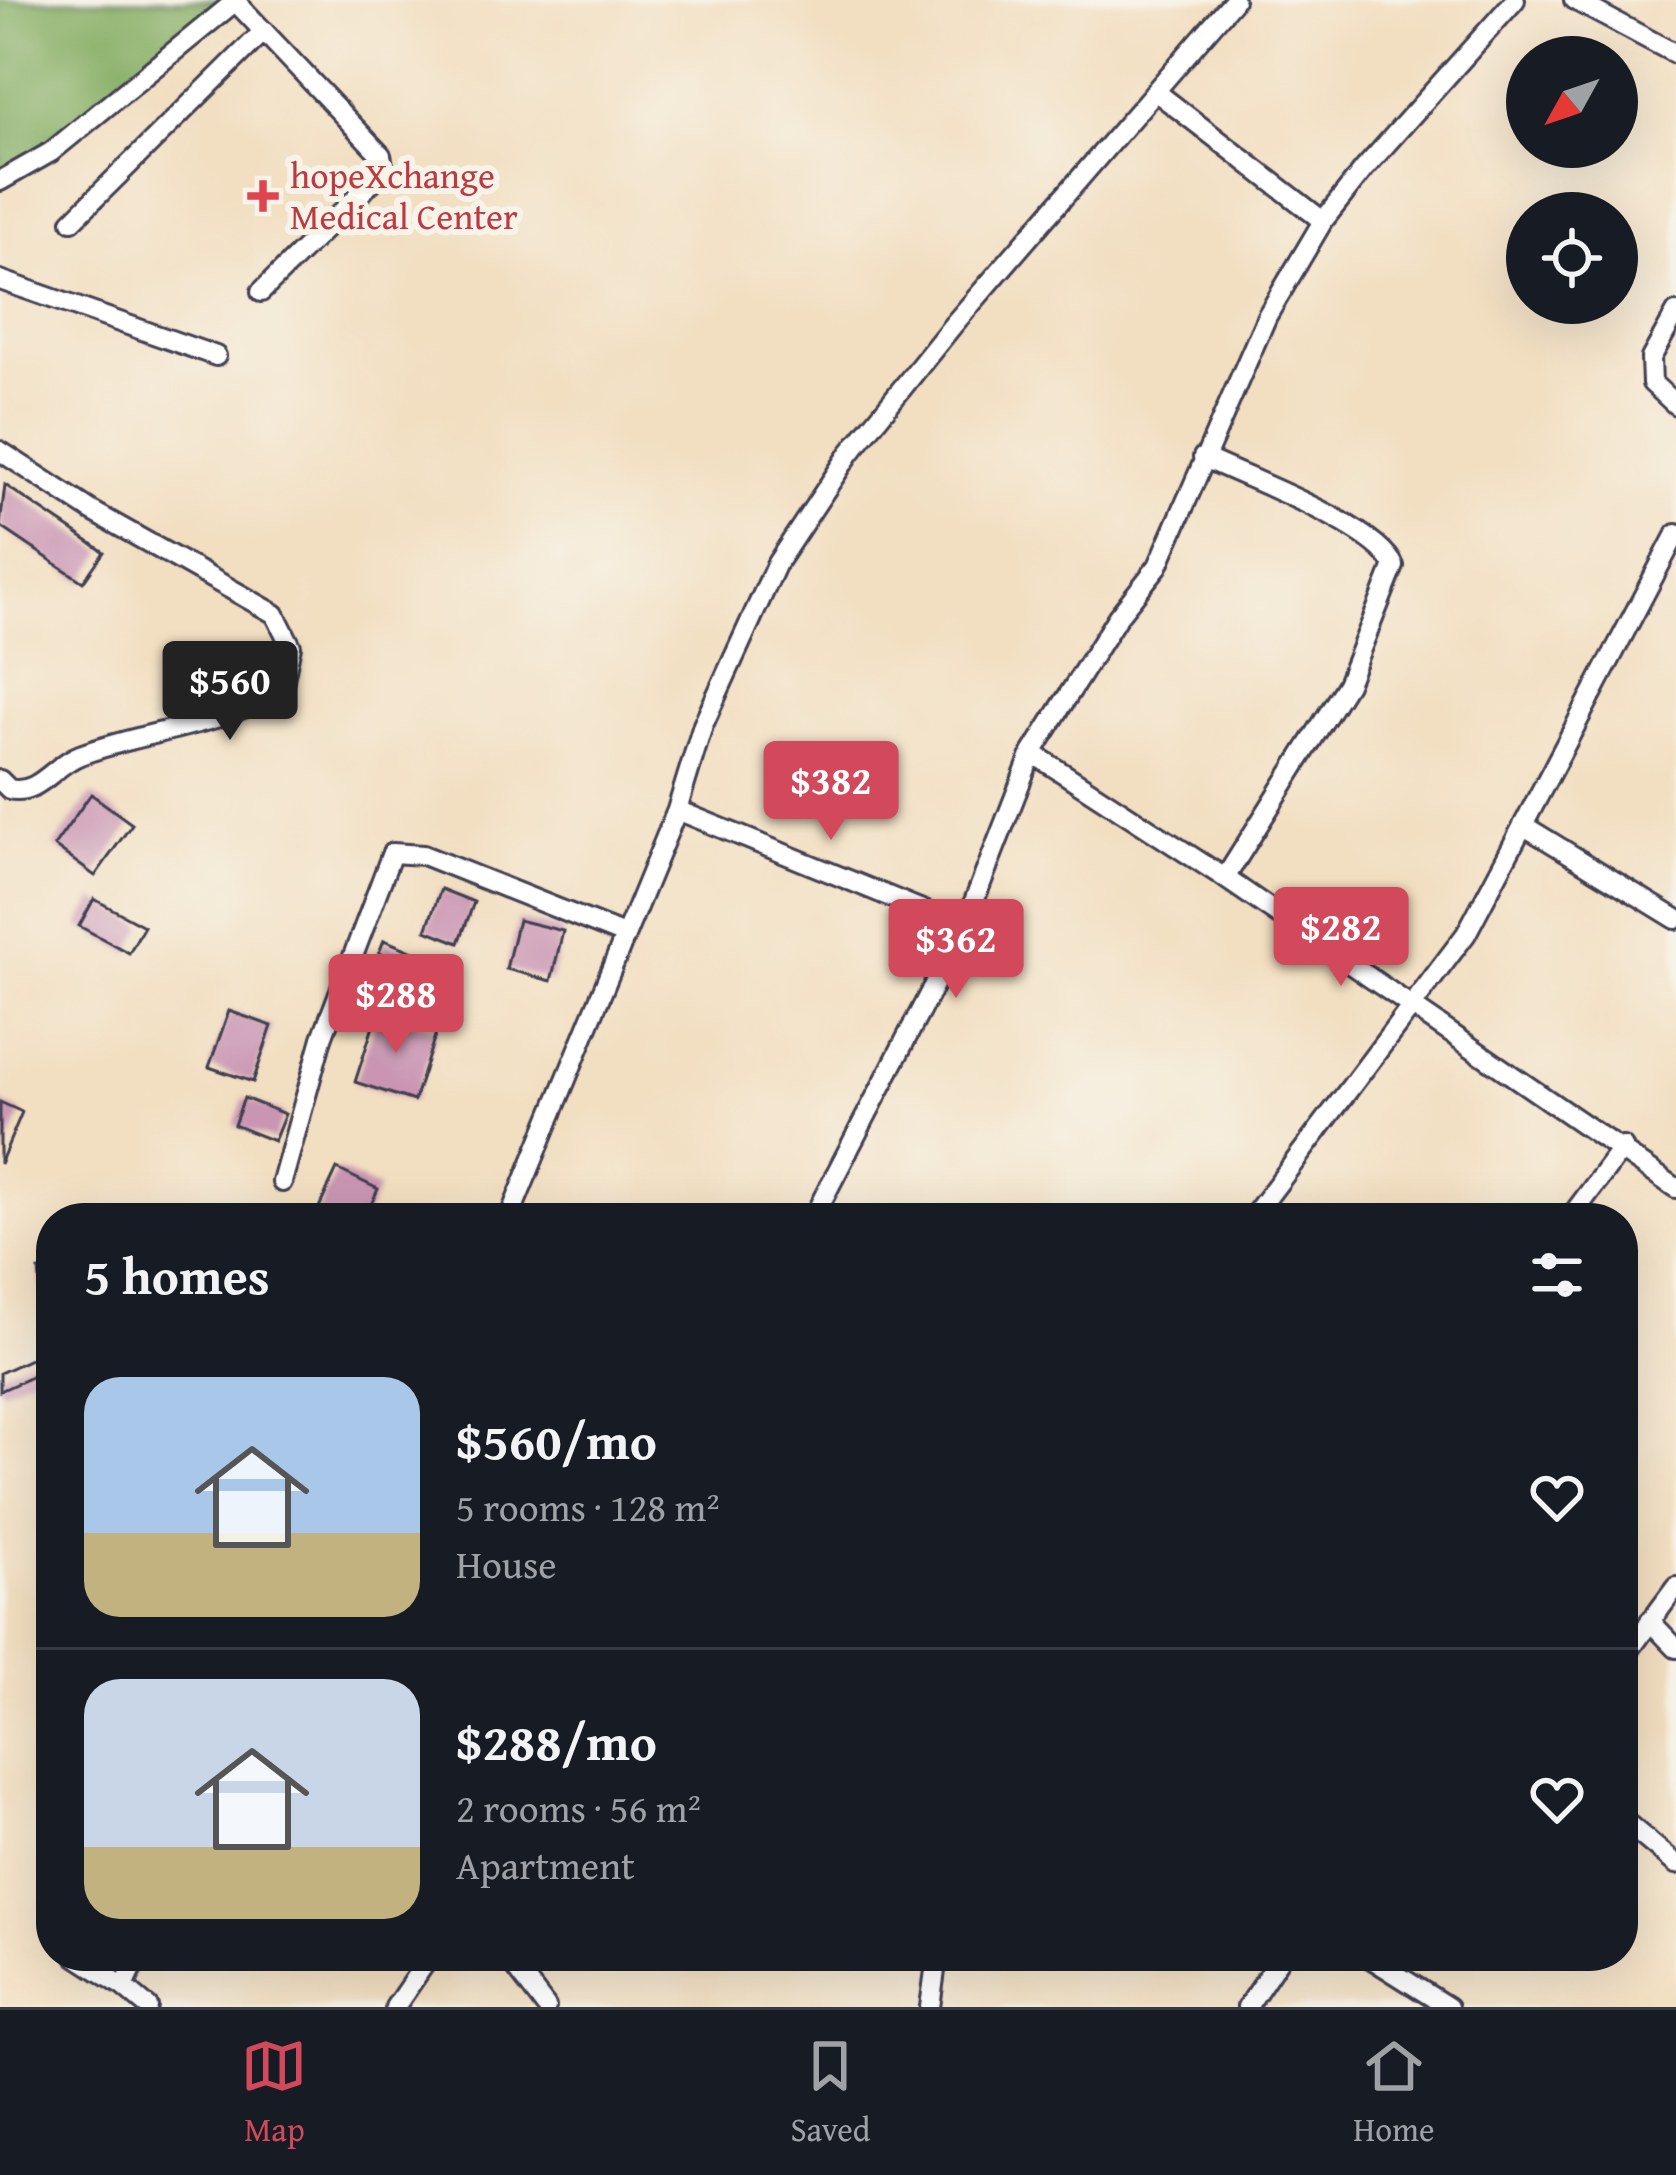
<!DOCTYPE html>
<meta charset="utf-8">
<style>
body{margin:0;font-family:"Gentium Book Plus",serif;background:#242831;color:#f1f3f6;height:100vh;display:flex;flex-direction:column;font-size:45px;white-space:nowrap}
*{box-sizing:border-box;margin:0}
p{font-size:39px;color:#9ea1a6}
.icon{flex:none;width:66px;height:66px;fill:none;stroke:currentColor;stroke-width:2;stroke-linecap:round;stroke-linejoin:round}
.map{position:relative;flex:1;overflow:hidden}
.drawer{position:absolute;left:36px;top:1203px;width:1602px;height:768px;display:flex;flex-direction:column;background:#171b24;border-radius:48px;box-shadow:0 12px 48px #0002}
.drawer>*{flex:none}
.needle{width:78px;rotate:230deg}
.controls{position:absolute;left:1506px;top:36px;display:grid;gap:24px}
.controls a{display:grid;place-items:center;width:132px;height:132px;border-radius:50%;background:#171b24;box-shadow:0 12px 48px #0002;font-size:60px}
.price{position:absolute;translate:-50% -102px;padding:0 27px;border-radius:12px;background:#d1495b;color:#fff;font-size:39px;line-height:78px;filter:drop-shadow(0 3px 6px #0008)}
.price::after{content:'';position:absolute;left:50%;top:72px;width:36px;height:27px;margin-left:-18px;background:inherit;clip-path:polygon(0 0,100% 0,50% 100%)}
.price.on{background:#222;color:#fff}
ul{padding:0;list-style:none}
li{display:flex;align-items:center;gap:36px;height:300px;padding:0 48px}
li+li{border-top:3px solid #363941}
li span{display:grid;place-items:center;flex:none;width:336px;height:240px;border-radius:36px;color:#555}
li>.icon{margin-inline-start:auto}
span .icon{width:144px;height:144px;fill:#fffc;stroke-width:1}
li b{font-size:51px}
h2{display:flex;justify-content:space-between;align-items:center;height:144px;padding:0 48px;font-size:51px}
.tab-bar{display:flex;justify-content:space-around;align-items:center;height:168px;border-top:3px solid #363941;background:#171b24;font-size:33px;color:#9ea1a6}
.tab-bar a{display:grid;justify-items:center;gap:6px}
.tab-bar .on{color:#d1495b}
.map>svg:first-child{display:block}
.forest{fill:#86ae65;stroke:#546850;stroke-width:3}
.building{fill:#c995b3}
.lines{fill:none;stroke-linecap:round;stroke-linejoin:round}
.minor-casing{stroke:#413e4f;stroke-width:24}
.minor{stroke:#fff;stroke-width:18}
.health-dot{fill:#e0444e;stroke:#f7f3e8;stroke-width:4.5}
.labels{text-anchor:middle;stroke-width:12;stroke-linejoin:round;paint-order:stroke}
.health-label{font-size:36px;fill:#be3a42;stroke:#f7f3e8;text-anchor:start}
</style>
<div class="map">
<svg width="1676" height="2007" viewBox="0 0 1676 2007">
<rect width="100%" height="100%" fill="#f7f3e8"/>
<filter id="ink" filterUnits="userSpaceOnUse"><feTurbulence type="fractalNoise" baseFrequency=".00833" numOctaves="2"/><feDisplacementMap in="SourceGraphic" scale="24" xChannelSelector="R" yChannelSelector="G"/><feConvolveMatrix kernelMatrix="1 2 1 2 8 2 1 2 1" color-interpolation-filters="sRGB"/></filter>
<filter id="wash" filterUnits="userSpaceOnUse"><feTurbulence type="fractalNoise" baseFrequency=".004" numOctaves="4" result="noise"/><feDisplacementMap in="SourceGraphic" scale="48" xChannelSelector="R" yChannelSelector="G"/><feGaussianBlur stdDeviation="2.7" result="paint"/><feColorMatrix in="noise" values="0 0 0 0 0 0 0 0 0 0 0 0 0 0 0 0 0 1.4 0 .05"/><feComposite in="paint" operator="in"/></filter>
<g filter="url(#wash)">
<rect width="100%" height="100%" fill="#f2dec0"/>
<path class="forest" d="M0,0H225L88,122L0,176Z"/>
<g id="blocks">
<path class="building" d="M5,485L104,552L83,582L0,526Z
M91,794L132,824L95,876L54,846Z
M441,889L474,902L459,943L426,930Z
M94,899L144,926L129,953L79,926Z
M518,920L563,931L551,981L506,969Z
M384,940L453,968L448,981L379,953Z
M229,1011L272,1026L253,1082L209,1067Z
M378,1011L437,1030L414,1101L355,1082Z
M244,1098L285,1114L274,1141L234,1125Z
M0,1102L22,1112L0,1164Z
M337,1169L378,1189L365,1218L316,1214Z
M51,1269V1337H46L39,1270Z
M50,1350L51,1368L0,1391V1373Z"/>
</g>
</g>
<g filter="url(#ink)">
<use href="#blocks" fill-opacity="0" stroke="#413e4f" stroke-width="3"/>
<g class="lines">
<g class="minor-casing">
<path id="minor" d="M1574,0L1676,54
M235,1L381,155L383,165L371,183L261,292
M1155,91L1323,221
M0,181L51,152L237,0
M72,221L264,31
M0,280L216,356
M1676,313L1651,358L1652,383L1676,405
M0,451L92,511L275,614L291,646L282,689C220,727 147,730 80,755C53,765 39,796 9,789L0,780
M1203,457C1247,479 1376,525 1394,566L1347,684L1225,878
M1032,753L1225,878L1676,1188
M677,810L964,927
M1526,827L1676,919
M282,1182L322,1038L392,853L423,855L624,935
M509,1218L677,810L703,725L777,563L850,453L953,325L1234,0
M813,1218L964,927L1032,753L1118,616L1158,566L1267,316L1323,221L1364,169L1515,0
M1252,1218L1466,934L1676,534
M1570,1218L1623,1147
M1650,1621L1676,1648
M1623,1659L1676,1587
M1623,1820L1676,1864
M76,1956L124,1987
M138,1956L124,1987L148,2007
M507,1956L546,2007
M1367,1956L1448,2007
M395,2007L430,1956
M930,2007L937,1956
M1247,2007L1281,1956"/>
</g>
<use href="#minor" class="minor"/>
</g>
</g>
<path class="health-dot" d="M257 178h12v12h12v12h-12v12h-12v-12h-12v-12h12z"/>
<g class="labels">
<g class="health-label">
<text x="290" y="188">hopeXchange<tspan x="290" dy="41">Medical Center</tspan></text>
</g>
</g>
</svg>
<div class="controls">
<a><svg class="needle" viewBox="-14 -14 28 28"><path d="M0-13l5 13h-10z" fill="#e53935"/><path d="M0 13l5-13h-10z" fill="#9ea1a6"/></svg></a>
<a><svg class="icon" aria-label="locate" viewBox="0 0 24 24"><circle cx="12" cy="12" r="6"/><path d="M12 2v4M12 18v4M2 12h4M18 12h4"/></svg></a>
</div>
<b class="price on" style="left:230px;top:743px">$560</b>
<b class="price" style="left:831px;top:843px">$382</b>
<b class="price" style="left:1341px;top:989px">$282</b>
<b class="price" style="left:956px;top:1001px">$362</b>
<b class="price" style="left:396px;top:1056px">$288</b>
<section class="drawer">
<h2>5 homes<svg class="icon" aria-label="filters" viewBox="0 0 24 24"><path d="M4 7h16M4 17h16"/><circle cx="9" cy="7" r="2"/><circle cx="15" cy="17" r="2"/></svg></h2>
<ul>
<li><span style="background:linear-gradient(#a9c7e8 65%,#c2b280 0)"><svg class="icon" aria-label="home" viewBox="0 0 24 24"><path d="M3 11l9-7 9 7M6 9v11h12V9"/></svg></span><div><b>$560/mo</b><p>5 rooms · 128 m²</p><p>House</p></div><svg class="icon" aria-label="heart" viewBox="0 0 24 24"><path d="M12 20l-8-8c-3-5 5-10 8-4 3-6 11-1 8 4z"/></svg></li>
<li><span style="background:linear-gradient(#c9d6e8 70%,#c2b280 0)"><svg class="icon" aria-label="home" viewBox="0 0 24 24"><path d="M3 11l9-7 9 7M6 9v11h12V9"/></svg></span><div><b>$288/mo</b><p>2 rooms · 56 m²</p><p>Apartment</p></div><svg class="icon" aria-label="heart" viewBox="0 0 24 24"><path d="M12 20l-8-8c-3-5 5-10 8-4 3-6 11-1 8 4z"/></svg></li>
</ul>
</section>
</div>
<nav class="tab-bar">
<a class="on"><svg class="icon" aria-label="map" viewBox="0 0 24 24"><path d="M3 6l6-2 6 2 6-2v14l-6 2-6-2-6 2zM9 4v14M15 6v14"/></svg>Map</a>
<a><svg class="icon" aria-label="saved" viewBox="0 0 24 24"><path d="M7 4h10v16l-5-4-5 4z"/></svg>Saved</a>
<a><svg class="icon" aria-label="home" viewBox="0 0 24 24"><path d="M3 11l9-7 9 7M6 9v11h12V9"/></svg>Home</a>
</nav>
